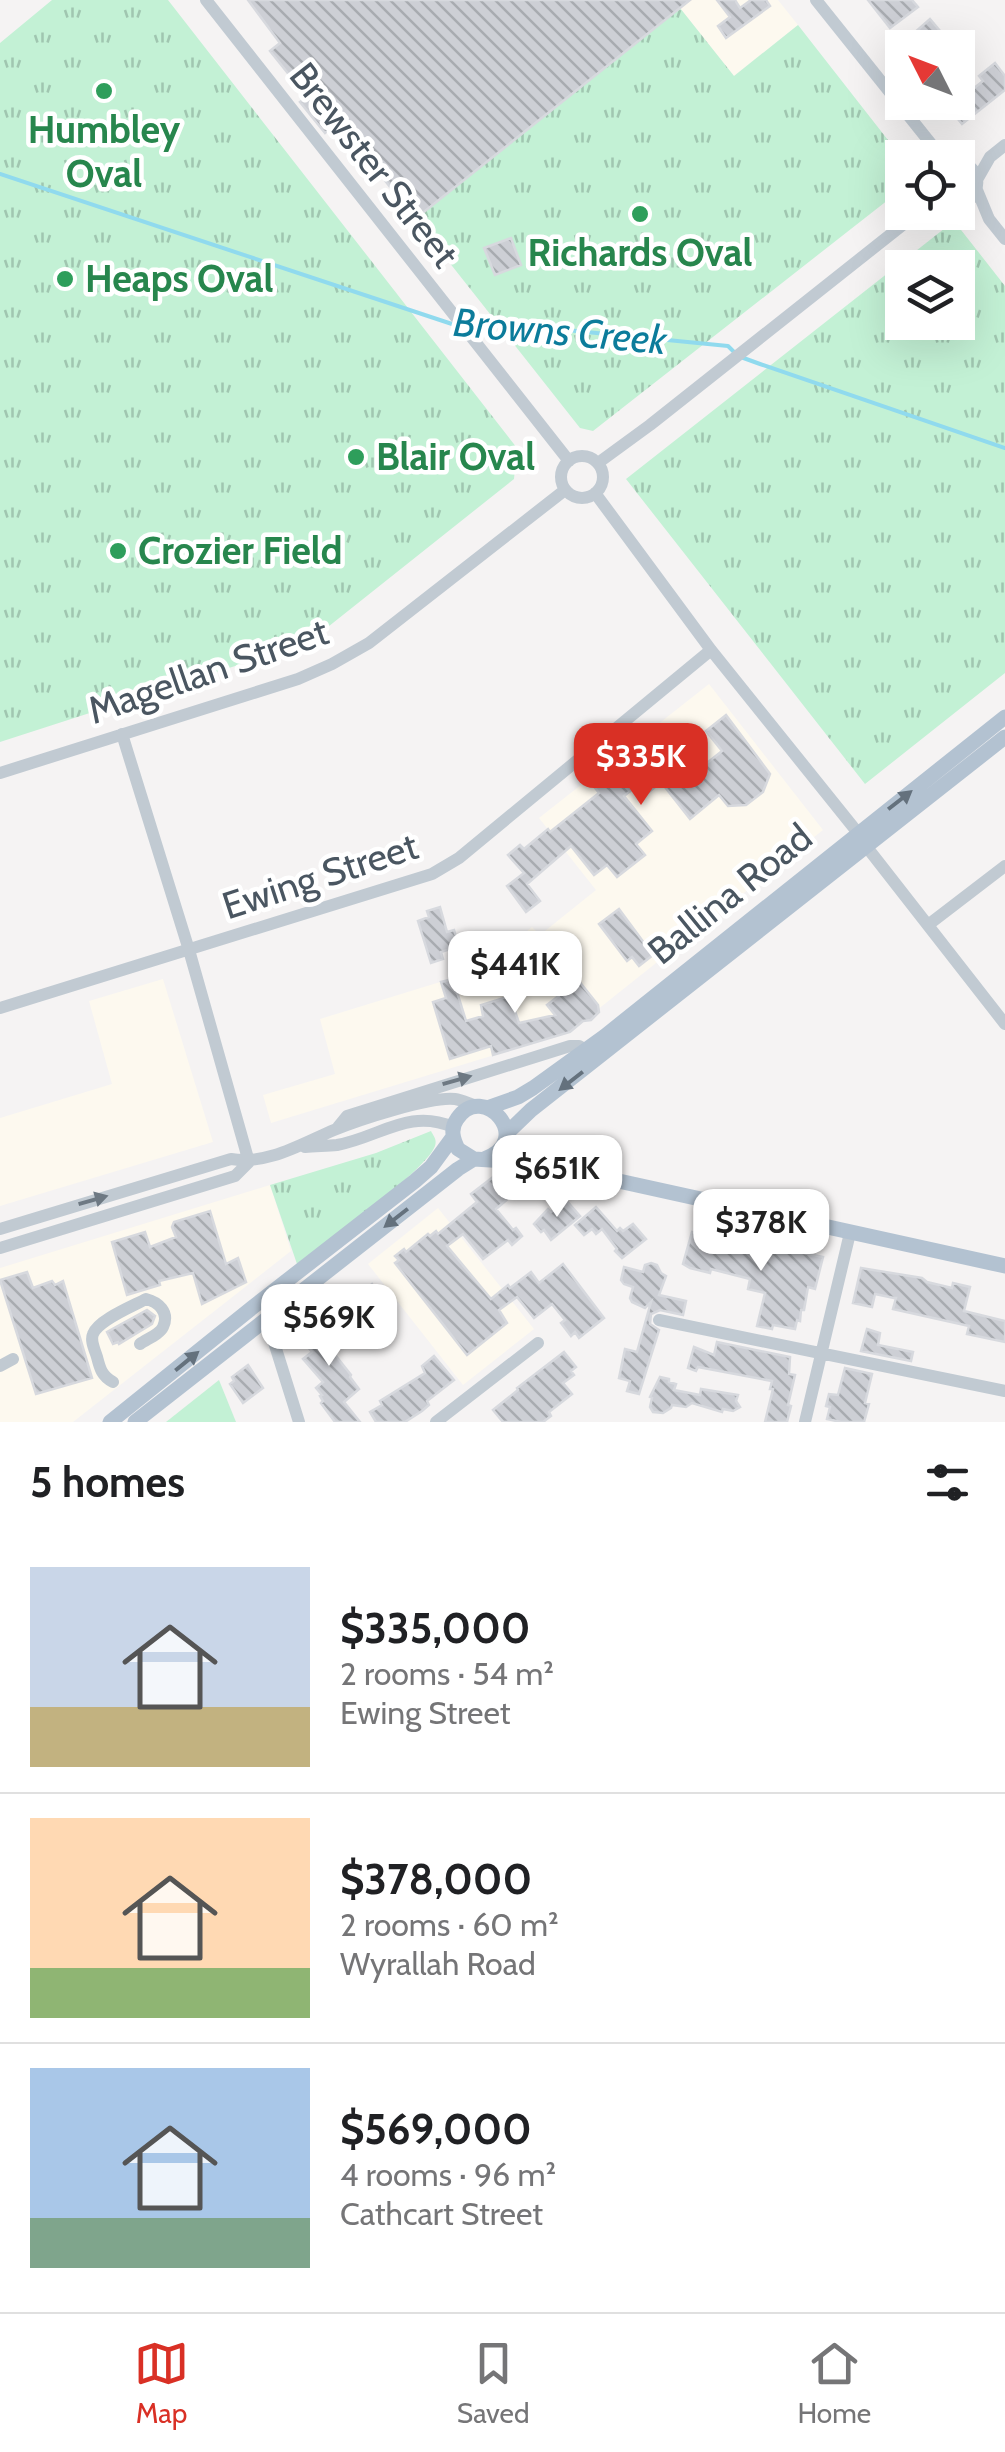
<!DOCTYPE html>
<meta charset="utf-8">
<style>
body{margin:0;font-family:Cabin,sans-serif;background:#f6f6f6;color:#202124;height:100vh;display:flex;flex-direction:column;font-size:38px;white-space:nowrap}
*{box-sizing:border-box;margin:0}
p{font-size:32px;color:#757577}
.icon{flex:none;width:55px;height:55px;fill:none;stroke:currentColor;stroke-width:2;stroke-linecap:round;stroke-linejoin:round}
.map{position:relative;height:1422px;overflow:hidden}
.details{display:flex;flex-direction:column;background:#fff;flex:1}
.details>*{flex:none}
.needle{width:65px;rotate:312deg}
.buttons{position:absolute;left:885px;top:30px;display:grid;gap:20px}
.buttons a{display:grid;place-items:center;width:90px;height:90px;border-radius:0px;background:#fff;box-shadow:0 10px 40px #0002;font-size:50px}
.price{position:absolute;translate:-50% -85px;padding:0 22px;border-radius:20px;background:#fff;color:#222;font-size:32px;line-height:65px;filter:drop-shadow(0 2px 5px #0008)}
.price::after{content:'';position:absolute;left:50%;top:60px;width:30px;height:22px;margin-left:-15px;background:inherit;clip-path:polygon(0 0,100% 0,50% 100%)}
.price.current{background:#d93025;color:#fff}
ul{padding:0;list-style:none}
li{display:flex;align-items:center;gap:30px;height:250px;padding:0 30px}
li+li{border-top:2px solid #e0e0e0}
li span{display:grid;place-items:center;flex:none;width:280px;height:200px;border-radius:0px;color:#555}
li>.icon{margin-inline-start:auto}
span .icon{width:120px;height:120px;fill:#fffc;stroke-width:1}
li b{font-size:42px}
h2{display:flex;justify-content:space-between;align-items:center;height:120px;padding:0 30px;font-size:42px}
.tab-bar{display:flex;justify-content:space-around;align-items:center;height:140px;border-top:2px solid #e0e0e0;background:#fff;font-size:28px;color:#757577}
.tab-bar a{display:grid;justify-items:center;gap:5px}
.tab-bar .current{color:#d93025}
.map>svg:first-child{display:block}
.commercial{fill:#fdf9ef}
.grass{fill:#c3f1d5}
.park{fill:url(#park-tufts);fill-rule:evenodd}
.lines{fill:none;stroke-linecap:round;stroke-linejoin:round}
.stream{stroke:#90daee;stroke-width:4}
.building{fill:url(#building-back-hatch);stroke:#d7d9de;stroke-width:2.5}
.minor{stroke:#c1cad2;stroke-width:12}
.major{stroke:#b3c2d1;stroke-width:15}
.oneway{fill:#64717d}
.oneway2{fill:#6e7983}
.leisure-dot{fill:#2e9e5b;stroke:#fff;stroke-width:4}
.labels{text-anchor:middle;stroke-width:9;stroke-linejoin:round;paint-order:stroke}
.leisure-label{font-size:38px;font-weight:bold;fill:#27864d;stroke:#fff;text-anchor:start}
.street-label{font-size:38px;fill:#4a5661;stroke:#fff}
.water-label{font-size:40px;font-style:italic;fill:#0c7c9b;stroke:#fff}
</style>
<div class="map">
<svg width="1005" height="1422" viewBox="0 0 1005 1422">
<defs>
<pattern id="park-tufts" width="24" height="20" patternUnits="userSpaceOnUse" patternTransform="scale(2.5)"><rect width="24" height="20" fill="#c3f1d5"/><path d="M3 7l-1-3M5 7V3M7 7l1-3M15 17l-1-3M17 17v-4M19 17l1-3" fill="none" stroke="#a0c6b0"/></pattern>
<pattern id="building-back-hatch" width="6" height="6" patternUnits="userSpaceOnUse" patternTransform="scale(2.5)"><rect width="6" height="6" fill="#cdcfd5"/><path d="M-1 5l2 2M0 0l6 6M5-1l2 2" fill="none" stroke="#a8abb0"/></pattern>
</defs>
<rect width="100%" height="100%" fill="#f5f3f3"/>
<path class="commercial" d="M690,0H778L798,25L734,76L680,8Z
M709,684L823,830L582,1022L563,1034L271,1123L263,1095L335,1074L320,1019L479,970L532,927L540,935L596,890L539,818Z
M163,979L213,1142L0,1206V1118L112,1084L89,1001Z
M270,1185L291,1251L73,1422H0V1268Z
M438,1208L534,1329L463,1385L368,1264Z"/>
<path class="grass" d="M219,1380L236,1422H166Z"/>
<path class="park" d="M52,0H168L517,448L514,479L309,642L0,742V43Z
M680,8L734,76L798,25L902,158V189L593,431L580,428L415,219Z
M954,221L1005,286V673L865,784L626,479ZM902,268H958V322H902Z
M431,1131C434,1137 437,1139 435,1146C425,1172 324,1243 297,1264L270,1185L376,1153Z"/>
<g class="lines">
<path class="stream" d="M0,174L458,326
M466,320L728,346L738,356L760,364L1005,448"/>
</g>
<path class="building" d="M248,0H690L415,219L344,128L337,134L332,127L325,133L300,102L307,97L270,51L280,43Z
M717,0H735L740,8L751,0H766L770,6L726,38L718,26L730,17Z
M868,0H912L918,7L890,28Z
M930,19L941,32L937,34L948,48H897Z
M995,63L1005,76V90L962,124L949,108L983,81L979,76Z
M511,238L521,265L495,275L484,248Z
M726,715L770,774L763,792L746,805L728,806L719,795L690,819L661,782L649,792L642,782L624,796L652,831L636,844L645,855L617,877L607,865L594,875L571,846L527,884L540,901L526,912L507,886L524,873L508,855L520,845L524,849L548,829L550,832L599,793L592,784L631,751L644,767L669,747L692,775L722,751L706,731Z
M440,907L447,932L454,930L459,946L441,952L443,959L431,963L418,921L429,917L427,911Z
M619,909L653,955L639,966L632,957L627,961L599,924Z
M555,951L598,1005L599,1012L591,1020L583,1021L570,1032L493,1055L491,1046L450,1059L433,1002L446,998L441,982L453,979L466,1021L483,1016L481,1005L510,996L519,1023L555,1015L547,1005L561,994L538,965Z
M493,1177L509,1198L496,1209L513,1230L516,1228L522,1236L512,1245L508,1240L483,1259L463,1234L447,1246L491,1299L508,1285L510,1288L531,1272L539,1283L563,1264L604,1318L579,1338L575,1332L571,1336L561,1323L565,1320L552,1304L534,1318L517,1297L499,1310L507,1323L467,1355L395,1263L399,1260L395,1256L404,1249L406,1252L428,1234L430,1236L436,1231L438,1234L477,1202L471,1194Z
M566,1200L580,1216L551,1240L544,1230L541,1232L534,1224L548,1209L551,1212Z
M596,1207L617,1231L620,1228L623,1231L633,1224L646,1239L622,1258L615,1251L617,1249L602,1229L596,1234L592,1229L584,1235L575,1225Z
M210,1211L226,1264L238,1258L246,1282L202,1304L193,1273L159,1281L160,1285L127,1295L112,1242L145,1232L150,1247L176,1237L172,1227L174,1222Z
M692,1232L725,1239L726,1237L744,1240L748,1246L763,1249L766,1247L779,1248L823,1257L815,1289L808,1287L804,1310H801L800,1321L797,1320L795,1329L773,1325L772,1329L757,1326L765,1293L748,1289L750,1279L711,1269L710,1273L690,1268L683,1264Z
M651,1263L657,1265L661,1273L666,1276L659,1295L686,1301L683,1315L660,1310L651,1314L650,1324L659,1330L639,1394L627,1391L630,1381L619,1378L625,1349L637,1352L651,1302L645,1308L632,1302L630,1298L633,1287L624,1284L621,1280L624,1267L643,1272L645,1265Z
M861,1268L922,1278L927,1282L952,1288L953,1283L970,1287L964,1311L1005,1321V1342L967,1334L969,1326L893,1309L896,1298H894L875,1294L872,1307L853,1303Z
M27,1272L33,1288L52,1281L55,1285L63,1281L92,1378L36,1394L0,1280Z
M372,1284L376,1290L380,1287L395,1305L390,1309L393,1314L382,1322L379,1318L375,1321L356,1297Z
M147,1310L155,1316L152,1324L119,1344L118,1342L113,1344L107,1332Z
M320,1310L335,1326L327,1337L336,1349L332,1351L351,1375L350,1377L359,1389L344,1402L360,1422H335L321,1403L323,1401L320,1396L322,1395L316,1388L323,1382L303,1359L312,1352L297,1334Z
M867,1329L880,1333L878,1345L913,1352L911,1361L861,1351Z
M717,1342L790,1357L789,1374L795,1375L788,1405L791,1406L787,1422H765L773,1389H770L772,1381L698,1367L696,1371L688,1368L694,1347L714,1355Z
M564,1352L576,1367L571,1371L574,1375L563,1383L572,1394L549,1412L551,1416L543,1422H503L493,1410L518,1390L517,1388Z
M434,1356L454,1380L427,1401L429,1405L422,1411L405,1422H376L370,1412L382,1405L380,1401L425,1373L422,1366Z
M248,1365L263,1388L243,1403L230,1384L234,1381L232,1377Z
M845,1368L872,1374L865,1403L869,1404L864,1422H841L827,1419L830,1407L826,1406L829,1394L838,1395Z
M660,1377L669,1379V1382L676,1384L674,1390L700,1395L701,1389L738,1395L736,1401L740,1407L733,1411L723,1409L722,1412L692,1403L686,1407L672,1405L671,1408L663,1413L653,1412L650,1407L652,1398L650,1397Z"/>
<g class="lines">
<path class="minor" d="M206,0L569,461
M816,0L932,145L950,158
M958,162C978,166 983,184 970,200L958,204
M978,178L990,157L1005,145
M977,190L989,219L1005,239
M561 477a21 21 0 1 1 42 0a21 21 0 1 1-42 0Z
M598,463L650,425L919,212
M595,493L711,650L858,833
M122,734L189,950L249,1162
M0,773L298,679L332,664L369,643L565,490
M866,846L1005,1024
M928,925L1005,866
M0,1008L432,874L459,858L711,650
M338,1127L347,1116L570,1046H579L586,1050
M305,1147C315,1146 327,1146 337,1145C380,1137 409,1108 453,1127
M0,1229L231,1159C268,1165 301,1144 334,1130C358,1120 431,1096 455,1099C462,1100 470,1104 477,1106
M0,1248L235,1176L249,1162
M267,1320L299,1422
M659,1320L1005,1391
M0,1366L13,1359
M113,1382C102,1376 100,1369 97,1357C95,1350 90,1341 93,1334C98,1320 133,1306 146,1299C158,1302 170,1312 163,1327C160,1334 147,1339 140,1344
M436,1422L538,1343
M805,1422L850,1233"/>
<path class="major" d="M487,1108L518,1097L533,1088L605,1036L1005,717
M506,1134L531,1110L1005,737
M484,1159C536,1141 483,1080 457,1119C450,1129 453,1139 458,1149L474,1159L537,1163L1005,1266
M110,1422L253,1307L415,1181L431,1167L453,1137
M135,1422L458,1169L474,1159"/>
</g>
<defs><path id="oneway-solid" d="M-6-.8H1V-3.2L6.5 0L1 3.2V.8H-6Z" transform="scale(2.5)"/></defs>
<g class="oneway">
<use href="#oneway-solid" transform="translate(900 800) rotate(-38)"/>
<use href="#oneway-solid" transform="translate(571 1081) rotate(142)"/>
<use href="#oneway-solid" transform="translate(396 1218) rotate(142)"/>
<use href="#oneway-solid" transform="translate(187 1361) rotate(-39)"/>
</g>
<g class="oneway2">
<use href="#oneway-solid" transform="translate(457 1080) rotate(-16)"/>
<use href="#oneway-solid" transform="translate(93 1200) rotate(-16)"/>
</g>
<g class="leisure-dot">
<circle cx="104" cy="91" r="10"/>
<circle cx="640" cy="214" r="10"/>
<circle cx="65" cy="279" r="10"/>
<circle cx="356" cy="457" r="10"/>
<circle cx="118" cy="551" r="10"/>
</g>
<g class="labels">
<g class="leisure-label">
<text x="104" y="143" text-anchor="middle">Humbley<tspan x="104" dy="44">Oval</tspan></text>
<text x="640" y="266" text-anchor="middle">Richards Oval</text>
<text x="85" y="292">Heaps Oval</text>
<text x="376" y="470">Blair Oval</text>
<text x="138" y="564">Crozier Field</text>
</g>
<g class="street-label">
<text transform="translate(374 165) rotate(52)" y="13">Brewster Street</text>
<text transform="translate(208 671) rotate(-19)" y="13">Magellan Street</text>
<text transform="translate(320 876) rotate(-18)" y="13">Ewing Street</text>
<text transform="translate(730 894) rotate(-39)" y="13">Ballina Road</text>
</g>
<g class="water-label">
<text transform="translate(560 331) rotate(5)" y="14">Browns Creek</text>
</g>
</g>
</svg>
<div class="buttons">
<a><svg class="needle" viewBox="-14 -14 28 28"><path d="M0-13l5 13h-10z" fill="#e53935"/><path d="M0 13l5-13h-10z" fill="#757577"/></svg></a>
<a><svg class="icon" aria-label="locate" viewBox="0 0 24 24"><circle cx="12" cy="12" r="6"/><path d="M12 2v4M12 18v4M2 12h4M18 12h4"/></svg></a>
<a><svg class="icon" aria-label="layers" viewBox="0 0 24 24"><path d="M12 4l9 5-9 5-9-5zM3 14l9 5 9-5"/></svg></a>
</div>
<b class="price current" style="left:641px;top:808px">$335K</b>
<b class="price" style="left:515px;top:1016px">$441K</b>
<b class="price" style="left:557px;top:1220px">$651K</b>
<b class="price" style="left:761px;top:1274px">$378K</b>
<b class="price" style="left:329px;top:1369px">$569K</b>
</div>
<section class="details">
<h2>5 homes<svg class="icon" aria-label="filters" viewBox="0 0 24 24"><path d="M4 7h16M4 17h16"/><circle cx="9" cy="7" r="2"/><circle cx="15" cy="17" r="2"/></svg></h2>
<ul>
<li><span style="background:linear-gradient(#c9d6e8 70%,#c2b280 0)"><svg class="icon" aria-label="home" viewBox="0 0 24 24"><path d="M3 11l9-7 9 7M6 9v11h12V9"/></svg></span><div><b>$335,000</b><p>2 rooms · 54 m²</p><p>Ewing Street</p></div></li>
<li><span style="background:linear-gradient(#ffd9b3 75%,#8fb573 0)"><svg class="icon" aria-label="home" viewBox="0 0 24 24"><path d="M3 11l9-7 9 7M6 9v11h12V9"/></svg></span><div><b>$378,000</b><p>2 rooms · 60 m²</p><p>Wyrallah Road</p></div></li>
<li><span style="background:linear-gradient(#a9c7e8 75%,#7fa58c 0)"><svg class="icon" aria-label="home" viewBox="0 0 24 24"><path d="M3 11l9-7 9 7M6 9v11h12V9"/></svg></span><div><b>$569,000</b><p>4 rooms · 96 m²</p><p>Cathcart Street</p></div></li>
</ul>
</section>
<nav class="tab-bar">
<a class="current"><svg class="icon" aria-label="map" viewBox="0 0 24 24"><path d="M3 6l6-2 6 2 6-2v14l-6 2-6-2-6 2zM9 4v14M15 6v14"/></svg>Map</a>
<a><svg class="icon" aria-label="saved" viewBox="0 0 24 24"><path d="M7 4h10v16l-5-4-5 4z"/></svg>Saved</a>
<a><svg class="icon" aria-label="home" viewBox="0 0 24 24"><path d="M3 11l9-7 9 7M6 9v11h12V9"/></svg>Home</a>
</nav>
